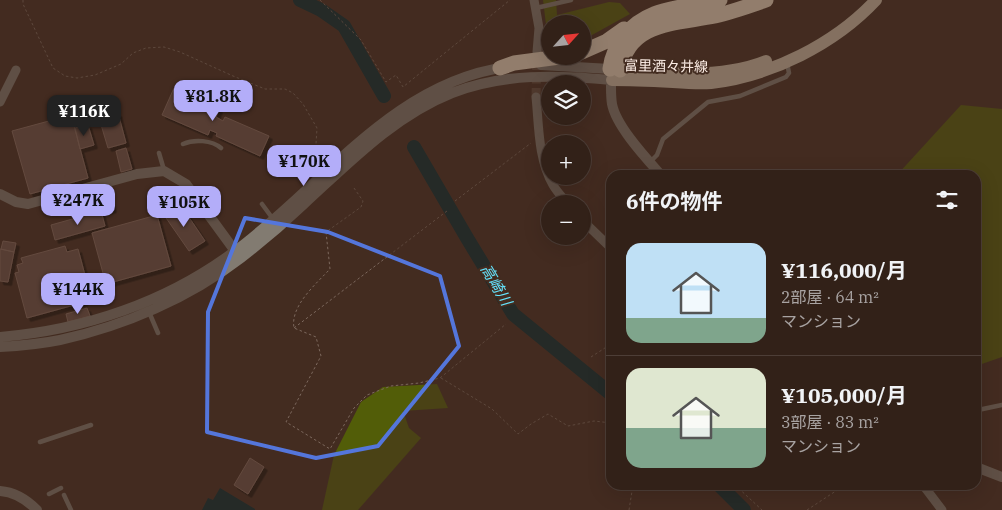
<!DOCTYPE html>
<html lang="ja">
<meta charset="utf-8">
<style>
body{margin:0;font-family:"IBM Plex Serif","Noto Sans JP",serif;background:#3a2921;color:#f1f3f6;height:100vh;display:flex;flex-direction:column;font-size:19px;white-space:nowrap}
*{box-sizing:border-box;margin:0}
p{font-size:16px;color:#a8a3a2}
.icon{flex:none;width:28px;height:28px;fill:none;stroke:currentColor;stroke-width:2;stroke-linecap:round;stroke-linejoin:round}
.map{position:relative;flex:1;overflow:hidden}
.sheet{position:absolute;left:606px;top:170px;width:375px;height:320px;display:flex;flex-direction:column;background:#322118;border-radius:15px;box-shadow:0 5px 20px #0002,0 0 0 1px #4d3e37}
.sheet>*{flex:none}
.needle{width:32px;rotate:63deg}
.buttons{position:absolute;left:541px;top:15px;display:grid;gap:10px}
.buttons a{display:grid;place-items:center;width:50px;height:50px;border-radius:50%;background:#322118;box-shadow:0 5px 20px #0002,0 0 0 1px #4d3e37;font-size:25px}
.price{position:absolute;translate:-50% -42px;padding:0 11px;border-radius:10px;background:#b3adf9;color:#111;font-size:16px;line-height:32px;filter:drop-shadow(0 1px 2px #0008)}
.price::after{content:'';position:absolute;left:50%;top:30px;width:15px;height:11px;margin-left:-8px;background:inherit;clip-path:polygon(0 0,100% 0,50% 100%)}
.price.active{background:#222;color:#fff}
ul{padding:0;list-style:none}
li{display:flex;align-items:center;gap:15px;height:125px;padding:0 20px}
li+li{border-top:1px solid #4d3e37}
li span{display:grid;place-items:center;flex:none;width:140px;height:100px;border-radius:15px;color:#555}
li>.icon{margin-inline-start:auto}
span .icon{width:60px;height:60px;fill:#fffc;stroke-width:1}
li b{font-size:21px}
h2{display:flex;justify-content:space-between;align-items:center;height:60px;padding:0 20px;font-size:21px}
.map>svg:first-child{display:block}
.green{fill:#525d08}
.water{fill:#002830}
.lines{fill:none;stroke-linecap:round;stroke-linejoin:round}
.river{stroke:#002830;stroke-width:14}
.building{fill:#6d5248;stroke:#8a6e63;filter:url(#shadow)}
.minor-tunnel{stroke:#5f493d;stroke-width:9;stroke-dasharray:9 4.5;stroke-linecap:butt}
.path{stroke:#7d695e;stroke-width:1;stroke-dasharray:2.5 2.5;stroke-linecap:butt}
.service{stroke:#827b71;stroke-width:4.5}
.minor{stroke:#827b71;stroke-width:9}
.tertiary{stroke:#827b71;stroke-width:10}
.primary{stroke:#d2c4ae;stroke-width:12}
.motorway{stroke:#f1e0c7;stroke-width:15}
.marked{fill:none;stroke:#5476db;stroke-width:4;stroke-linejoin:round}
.labels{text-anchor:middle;stroke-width:4;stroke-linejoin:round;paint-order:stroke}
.street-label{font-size:14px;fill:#fbece4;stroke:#432c20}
.water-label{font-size:15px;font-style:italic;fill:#65e5ff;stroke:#432c20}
</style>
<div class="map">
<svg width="1002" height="510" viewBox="0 0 1002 510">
<defs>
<filter id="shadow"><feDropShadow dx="3.5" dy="3.5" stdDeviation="0" flood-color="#0009"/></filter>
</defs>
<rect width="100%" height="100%" fill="#432c20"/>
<path class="green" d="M543,0H556L557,15L609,2L620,3L630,14L583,40L582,24H550V42L548,41Z
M961,105L1002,109V357L976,366V175H897Z
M437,384L448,408L403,411L409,428L421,438L358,510H322L334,455L361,402L383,387Z"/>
<path class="water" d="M220,488L255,509V510H202L208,498L213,500Z"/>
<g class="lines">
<path class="river" d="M300,0L321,10L344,26L384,96
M414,147L467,238L513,314L611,394
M719,485L744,510"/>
</g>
<path class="building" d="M174,88L219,109L216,117L223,121L225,117L269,136L260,156L216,136L217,133L210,130L208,135L162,115Z
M118,113L126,143L108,148L99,118Z
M71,115L88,178L30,194L12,131Z
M88,125L94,145L80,149L75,128Z
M126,148L132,169L121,172L116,151Z
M108,190L113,209L103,212L98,192Z
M83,197L85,204L53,212L51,205Z
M180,204L205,241L189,251L164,215Z
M101,211L105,226L55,240L51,225Z
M157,215L171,266L106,284L92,233Z
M3,241L16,243L14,252L1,249Z
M65,246L67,252L78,249L86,279L74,282L76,286L80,285L85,302L27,318L15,273L19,272L17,265L23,263L21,258Z
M0,249L14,252L8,282L0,281Z
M87,308L90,316L68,322L66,314Z
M250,458L264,467L248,494L234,485Z"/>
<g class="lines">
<path class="minor-tunnel" d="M536,97L537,57"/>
<path class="path" d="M23,0V4L53,68L65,76L77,78L95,75L121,64L133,53L146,48L164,47L180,52L233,76L265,89H285L293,93L303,104L317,128L316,144L323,154
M320,0L361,40L386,82L396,75L403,87L510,0
M354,188L363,201L361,207L326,232L330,269C316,284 290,306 294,328L316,337L321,356L286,422L330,449L354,408L367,395L391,386L419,383L440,378L506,324
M455,201L531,143
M294,328L447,211
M591,357L611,344
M441,378L492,409L518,434L531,424L548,414L568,426L594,421L611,423
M735,485L762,510
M629,510L633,485
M807,510L845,485"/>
<path class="service" d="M536,8L571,0
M183,144C194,139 212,140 221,148
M159,153L164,170
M650,162L657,155L663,139L708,102L740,96L786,77L789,73L787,63
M262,204L273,219
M149,312L158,333
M976,415L978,410L1002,405
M40,442L91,425
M49,494L61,488
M64,495L71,510"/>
<path class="minor" d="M534,0L539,28L537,52
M536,97C539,126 538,159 553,185C557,192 563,198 568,204
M0,102L16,70
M582,220L611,248
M923,485L942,510"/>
<path class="tertiary" d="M541,65L610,69C612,81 610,92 612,104C616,126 646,158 661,175
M0,194L16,202L28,204L137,174L164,171L186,184L235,251
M0,337C84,330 167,302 235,251C322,187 392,83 506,67
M0,347C20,346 40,344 60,340C124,326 189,298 241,258C263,241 284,223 304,204C349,163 394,116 452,93C503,73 558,75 612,80
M976,467L1002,477
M0,491C15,492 27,500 37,510"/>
<path class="primary" d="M612,69C659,74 722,79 766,61
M612,80C632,80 653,81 673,82C686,83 699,84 711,83C771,76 835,44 876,0"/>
<path class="motorway" d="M582,52L607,41L624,29
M500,68L514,63L567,56
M610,69C613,44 631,23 654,14C673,6 700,5 720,0
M620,70C629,21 676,24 715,16C732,12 749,6 766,0"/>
</g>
<path d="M0 0H1002V510H0ZM245,218L328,232L440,276L459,346L378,446L316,458L207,432L208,312Z" fill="#432c20" fill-opacity=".55" fill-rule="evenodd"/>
<path class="marked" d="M245,218L328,232L440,276L459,346L378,446L316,458L207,432L208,312Z"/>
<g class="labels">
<g class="street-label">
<text transform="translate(666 66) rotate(1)" y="5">富里酒々井線</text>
</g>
<g class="water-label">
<text transform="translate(496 285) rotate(59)" y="5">高崎川</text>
</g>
</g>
</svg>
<div class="buttons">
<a><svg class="needle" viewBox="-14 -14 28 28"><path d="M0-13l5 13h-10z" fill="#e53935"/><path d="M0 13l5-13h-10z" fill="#a8a3a2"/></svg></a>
<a><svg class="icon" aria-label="layers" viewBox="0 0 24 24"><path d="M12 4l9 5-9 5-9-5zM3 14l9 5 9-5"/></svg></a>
<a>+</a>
<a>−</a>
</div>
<b class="price" style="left:213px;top:122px">¥81.8K</b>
<b class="price active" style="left:84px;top:137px">¥116K</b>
<b class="price" style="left:304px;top:187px">¥170K</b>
<b class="price" style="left:78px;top:226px">¥247K</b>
<b class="price" style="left:184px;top:228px">¥105K</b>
<b class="price" style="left:78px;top:315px">¥144K</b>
<section class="sheet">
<h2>6件の物件<svg class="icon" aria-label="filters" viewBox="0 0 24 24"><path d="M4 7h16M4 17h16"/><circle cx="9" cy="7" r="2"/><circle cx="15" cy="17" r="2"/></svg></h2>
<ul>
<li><span style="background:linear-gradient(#bfe0f5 75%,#7fa58c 0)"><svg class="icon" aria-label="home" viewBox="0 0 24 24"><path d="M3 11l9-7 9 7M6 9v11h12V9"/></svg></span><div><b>¥116,000/月</b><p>2部屋 · 64 m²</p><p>マンション</p></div></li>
<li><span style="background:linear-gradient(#dfe7d0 60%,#7fa58c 0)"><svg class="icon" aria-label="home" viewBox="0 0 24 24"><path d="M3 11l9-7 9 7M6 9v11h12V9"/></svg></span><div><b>¥105,000/月</b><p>3部屋 · 83 m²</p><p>マンション</p></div></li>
</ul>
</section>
</div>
